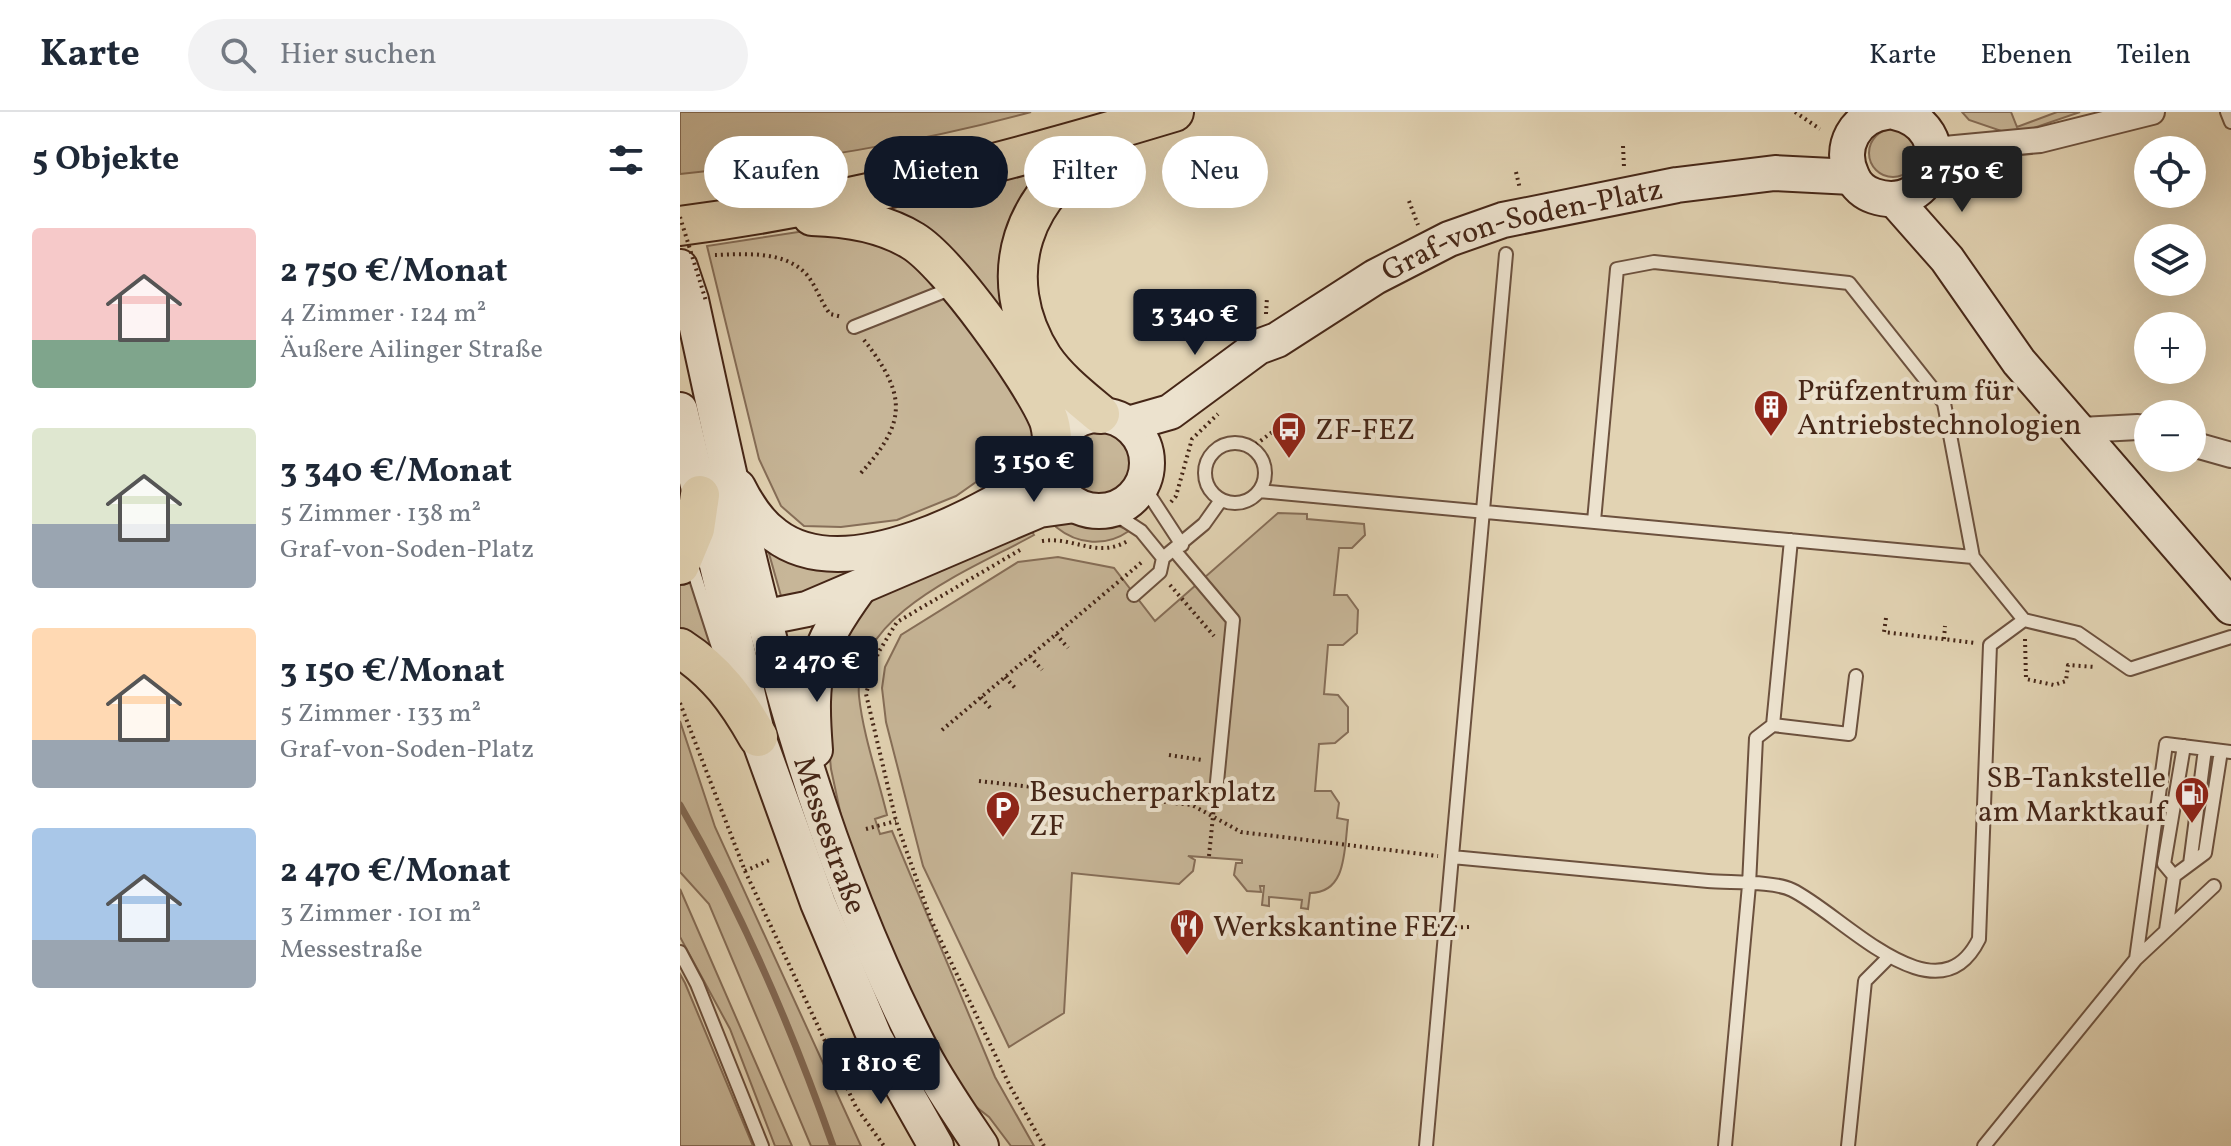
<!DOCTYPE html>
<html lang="de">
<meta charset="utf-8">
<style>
body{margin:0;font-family:Vollkorn,serif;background:#f2f2f3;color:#1f2937;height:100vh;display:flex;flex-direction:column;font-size:30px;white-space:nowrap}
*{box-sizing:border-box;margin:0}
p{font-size:26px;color:#747a83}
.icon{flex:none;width:44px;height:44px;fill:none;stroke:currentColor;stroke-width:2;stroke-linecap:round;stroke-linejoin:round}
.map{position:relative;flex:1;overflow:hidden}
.side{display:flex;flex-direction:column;background:#fff;width:680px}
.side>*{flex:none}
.guide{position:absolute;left:24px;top:24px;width:760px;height:72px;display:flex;gap:16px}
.tools{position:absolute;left:1454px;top:24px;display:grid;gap:16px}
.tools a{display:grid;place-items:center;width:72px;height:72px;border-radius:50%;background:#fff;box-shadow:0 8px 32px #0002;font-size:40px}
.price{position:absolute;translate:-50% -68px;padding:0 18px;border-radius:8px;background:#111827;color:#fff;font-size:26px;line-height:52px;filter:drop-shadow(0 2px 4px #0008)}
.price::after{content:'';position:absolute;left:50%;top:48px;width:24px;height:18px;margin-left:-12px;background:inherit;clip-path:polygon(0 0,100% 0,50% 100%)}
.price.active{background:#222;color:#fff}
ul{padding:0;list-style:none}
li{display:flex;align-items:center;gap:24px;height:200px;padding:0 32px}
li span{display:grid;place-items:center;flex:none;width:224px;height:160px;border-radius:8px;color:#555}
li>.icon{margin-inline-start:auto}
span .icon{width:96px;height:96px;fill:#fffc;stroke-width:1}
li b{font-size:34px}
h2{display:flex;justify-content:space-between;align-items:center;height:96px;padding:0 32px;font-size:34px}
.tag{padding:0 28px;border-radius:36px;background:#fff;box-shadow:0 8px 32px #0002;font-size:28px;line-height:72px}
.tag.active{background:#111827;color:#fff}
header{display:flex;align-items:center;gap:48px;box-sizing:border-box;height:112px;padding:0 40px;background:#fff;border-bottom:2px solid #e0e1e3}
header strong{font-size:38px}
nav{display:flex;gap:44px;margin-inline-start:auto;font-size:28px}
.search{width:560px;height:72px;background:#f2f2f3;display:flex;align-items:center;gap:20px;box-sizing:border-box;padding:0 28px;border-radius:44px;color:#747a83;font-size:30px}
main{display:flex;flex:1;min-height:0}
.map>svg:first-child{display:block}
.green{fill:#c7b698;stroke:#866e58;stroke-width:2}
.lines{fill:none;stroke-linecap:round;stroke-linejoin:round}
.stream{stroke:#836a55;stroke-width:7}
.lane-casing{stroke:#6c513e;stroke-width:16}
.street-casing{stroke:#6c513e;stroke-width:28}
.secondary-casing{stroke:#452617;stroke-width:38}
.primary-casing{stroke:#452617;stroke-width:42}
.path{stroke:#452617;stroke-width:4;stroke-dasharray:2 4;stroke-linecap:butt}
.lane{stroke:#ece2ce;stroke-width:12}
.street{stroke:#ece2ce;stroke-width:24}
.secondary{stroke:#ece2ce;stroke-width:34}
.primary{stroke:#e2d3b3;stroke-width:38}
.path-bridge{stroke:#452617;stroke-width:4;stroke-dasharray:2 4;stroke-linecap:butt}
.labels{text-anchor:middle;stroke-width:8;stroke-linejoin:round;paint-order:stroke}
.street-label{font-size:30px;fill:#452617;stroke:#ece2ce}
.poi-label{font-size:30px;fill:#452617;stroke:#ece2ce;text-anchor:start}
</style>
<header>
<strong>Karte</strong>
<div class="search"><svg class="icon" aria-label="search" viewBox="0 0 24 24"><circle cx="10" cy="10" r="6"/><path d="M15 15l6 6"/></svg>Hier suchen</div>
<nav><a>Karte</a><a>Ebenen</a><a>Teilen</a></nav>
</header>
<main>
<section class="side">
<h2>5 Objekte<svg class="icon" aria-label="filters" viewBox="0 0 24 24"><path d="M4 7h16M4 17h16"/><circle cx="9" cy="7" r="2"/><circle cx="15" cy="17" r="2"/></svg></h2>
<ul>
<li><span style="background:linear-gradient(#f6c9c9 70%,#7fa58c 0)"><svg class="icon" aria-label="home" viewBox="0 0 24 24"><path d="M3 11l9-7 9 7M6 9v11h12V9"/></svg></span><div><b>2 750 €/Monat</b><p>4 Zimmer · 124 m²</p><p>Äußere Ailinger Straße</p></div></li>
<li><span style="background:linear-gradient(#dfe7d0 60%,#9aa5b1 0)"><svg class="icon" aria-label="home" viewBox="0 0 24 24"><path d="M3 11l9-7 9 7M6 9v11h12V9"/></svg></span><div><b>3 340 €/Monat</b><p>5 Zimmer · 138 m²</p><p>Graf-von-Soden-Platz</p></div></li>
<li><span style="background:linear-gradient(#ffd9b3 70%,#9aa5b1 0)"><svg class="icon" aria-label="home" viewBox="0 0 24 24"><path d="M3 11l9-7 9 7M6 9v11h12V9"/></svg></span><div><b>3 150 €/Monat</b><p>5 Zimmer · 133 m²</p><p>Graf-von-Soden-Platz</p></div></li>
<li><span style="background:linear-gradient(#a9c7e8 70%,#9aa5b1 0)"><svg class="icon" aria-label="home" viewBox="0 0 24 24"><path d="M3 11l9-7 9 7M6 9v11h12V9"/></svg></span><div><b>2 470 €/Monat</b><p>3 Zimmer · 101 m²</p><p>Messestraße</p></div></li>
</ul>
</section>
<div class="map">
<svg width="1551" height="1034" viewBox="0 0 1551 1034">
<rect width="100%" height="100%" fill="#e2d3b3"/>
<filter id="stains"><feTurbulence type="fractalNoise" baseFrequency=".0025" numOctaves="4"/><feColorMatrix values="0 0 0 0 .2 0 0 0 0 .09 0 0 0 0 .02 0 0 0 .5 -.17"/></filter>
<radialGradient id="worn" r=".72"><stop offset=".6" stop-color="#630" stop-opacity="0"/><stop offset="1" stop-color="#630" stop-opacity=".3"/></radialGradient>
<path class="green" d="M0,0H351C236,32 119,49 0,62Z
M1282,0H1331L1337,15L1377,0H1400L1333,23L1289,8Z
M1189 41a24 24 0 1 1 48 0a24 24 0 1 1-48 0Z
M376,49L329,147L402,295L381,309L190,100Z
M138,117L233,140L343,283L361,336L346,362L316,356L276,384L217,408L161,415L124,414L101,394L79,347L27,134Z
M383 352a36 36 0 1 1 72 0a36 36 0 1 1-72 0Z
M598,401L627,402V407L684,412L685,423L672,436H659L654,483H667L678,498L677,521L663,533H648L644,582L658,583L668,595V620L655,631L639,632L635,679H651L659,691L657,706L668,708C664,738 667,781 630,781L628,797L621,796L622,788L589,785V794L582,793L584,774H580L581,780L567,779L554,763L556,751H562V748L508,744L515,748L513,759L499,772L392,761L384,901L329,935L243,754L206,610L202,576L205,555L221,523L338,450L378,445L434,456L475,509Z
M396,402C412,412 433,408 449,419C426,435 398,433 376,415L373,408Z
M348,412L354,423C295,456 172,502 179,584C183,623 198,665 207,703L195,707L200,722L212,719L315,965L354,1034H331L309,1005L290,990L261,948L186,781L163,713L151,657L145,594L151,540L180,490Z
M281,418L109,488L101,484L88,438Z
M10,462L17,469L35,548L0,529V473Z
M0,609L35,715L181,1034H131L29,792L0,760Z
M0,777L112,1034H95L50,917L0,825Z
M0,862L5,871L73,1034H0Z"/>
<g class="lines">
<path class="stream" d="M0,693C62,800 112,917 153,1034"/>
<g class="lane-casing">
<path id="lane" d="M1547,0L1551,10
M174,215L275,175
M525 361a30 30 0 1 1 60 0a30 30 0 1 1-60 0Z
M465,367L470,384L502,433
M579,379L1293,445L1344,508L1398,521L1450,557L1551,525
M429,398L461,419L483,446
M914,409L937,157L974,150L1169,171L1264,291L1293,445
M494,438L553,508L536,680
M10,448L46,560
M454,483L480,460L483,446L524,412L541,388
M1093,613L1169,622L1176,564
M772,745C857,753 942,761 1028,769C1049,771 1094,769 1112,778C1162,802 1257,912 1299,827L1310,533L1344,508
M1510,752L1525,637
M1494,764L1525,741L1541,639
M1486,818L1494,764L1484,752L1504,634
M0,840L17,872L82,1034
M1456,847L1534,774
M746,1034L826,142
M1045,1034L1069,773L1076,626L1093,613L1111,428
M1168,1034L1185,869L1210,844
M1304,1034L1456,847L1486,632L1551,640"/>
</g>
<g class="street-casing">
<path id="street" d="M1254,38L1360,28L1472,0
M1401,318L1458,315L1468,318
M1512,332L1551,343"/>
</g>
<g class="secondary-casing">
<g id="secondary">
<path d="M1207,0C1175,4 1158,35 1172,64C1176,74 1185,81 1194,84C1254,104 1282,15 1214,0"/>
<path d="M1214,87L1267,147L1339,250L1551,495"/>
<path id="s1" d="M0,155L11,188C67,445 120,706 243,942C260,974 281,1004 301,1034"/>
<path d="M0,298L78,625L138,791L195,926L256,1034"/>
<circle cx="419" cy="351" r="48"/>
<path id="s2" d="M448,312L490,300L578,235L597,228L695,165L769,127L823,108L997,73L1095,61L1172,65"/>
<path d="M58,375C67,393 78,411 95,423C167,478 310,399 371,355"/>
<path d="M62,499L82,506L127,497L359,398L395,393"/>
<path d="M135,638C129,562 134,538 179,476"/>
</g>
</g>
<g class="primary-casing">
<path id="primary" d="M132,104C166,105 204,111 233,129C269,151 350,265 368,306C372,315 372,326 373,336
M0,114C168,92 332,49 494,0
M420,302C400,285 378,268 363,246C311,165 343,75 426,35
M0,453L15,417L20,383
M0,536C37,560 57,588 78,625"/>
</g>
<path class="path" d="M1115,0L1140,17
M943,34L944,55
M836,60L840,77
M729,89L738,113
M35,143C64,142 105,138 127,163C136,174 141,190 150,202L162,205
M586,202L587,185
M571,336L611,306
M181,361C227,310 227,283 184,228
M491,390L496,384L512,327L538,302
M362,429C394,424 418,448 449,428
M340,438L217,510L198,541L186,582L216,709L251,808L330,974L364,1034
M490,473L534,524
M1206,506L1204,520L1296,531
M376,522L388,536
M1264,527L1265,514
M1345,527L1346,567L1374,573L1386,569L1388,553L1415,555
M350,544L362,558
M325,565L337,578
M301,585L312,598
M0,591L65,759L176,995L204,1034
M262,618L462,450
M489,643L522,648
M299,669L512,693L561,720L758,744
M186,717L216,709
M529,744L534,694
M65,759L92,747"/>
<use href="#lane" class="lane"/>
<use href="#street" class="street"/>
<use href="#secondary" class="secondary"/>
<use href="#primary" class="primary"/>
<path class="path-bridge" d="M0,105L26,189
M745,816L789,815"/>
</g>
<defs>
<g id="building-pin" transform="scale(1.8)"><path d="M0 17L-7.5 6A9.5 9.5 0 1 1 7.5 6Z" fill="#8f2418" stroke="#ece2ce"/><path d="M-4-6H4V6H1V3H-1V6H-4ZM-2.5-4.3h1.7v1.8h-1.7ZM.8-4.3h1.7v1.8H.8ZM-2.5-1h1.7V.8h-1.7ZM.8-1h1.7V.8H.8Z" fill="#fff"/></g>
<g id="bus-pin" transform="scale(1.8)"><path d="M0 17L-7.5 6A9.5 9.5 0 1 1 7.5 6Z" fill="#8f2418" stroke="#ece2ce"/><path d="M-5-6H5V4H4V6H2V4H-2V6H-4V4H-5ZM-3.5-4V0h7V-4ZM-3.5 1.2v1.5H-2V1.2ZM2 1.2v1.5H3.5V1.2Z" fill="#fff"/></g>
<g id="fuel-pin" transform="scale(1.8)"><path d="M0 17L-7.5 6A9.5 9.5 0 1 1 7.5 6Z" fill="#8f2418" stroke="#ece2ce"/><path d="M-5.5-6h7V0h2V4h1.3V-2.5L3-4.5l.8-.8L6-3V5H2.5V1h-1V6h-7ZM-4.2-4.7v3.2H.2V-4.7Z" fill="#fff"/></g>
<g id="parking-pin" transform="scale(1.8)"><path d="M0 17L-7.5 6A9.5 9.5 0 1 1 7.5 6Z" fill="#8f2418" stroke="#ece2ce"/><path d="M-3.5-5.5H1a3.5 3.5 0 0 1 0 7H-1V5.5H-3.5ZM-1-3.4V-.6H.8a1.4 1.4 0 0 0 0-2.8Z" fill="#fff"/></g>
<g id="restaurant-pin" transform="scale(1.8)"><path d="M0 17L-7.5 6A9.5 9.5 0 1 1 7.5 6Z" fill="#8f2418" stroke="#ece2ce"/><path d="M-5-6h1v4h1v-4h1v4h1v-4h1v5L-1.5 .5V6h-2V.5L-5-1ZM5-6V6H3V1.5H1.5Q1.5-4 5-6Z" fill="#fff"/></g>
</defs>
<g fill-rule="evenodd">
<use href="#building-pin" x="1091" y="295"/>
<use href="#bus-pin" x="609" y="317"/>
<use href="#fuel-pin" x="1512" y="682"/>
<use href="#parking-pin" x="323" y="696"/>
<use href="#restaurant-pin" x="507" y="814"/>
</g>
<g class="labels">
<g class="street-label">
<text dy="10" stroke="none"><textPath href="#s2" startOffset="446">Graf-von-Soden-Platz</textPath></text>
<text dy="10" stroke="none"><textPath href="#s1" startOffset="588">Messestraße</textPath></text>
</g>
<g class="poi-label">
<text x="1117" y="288">Prüfzentrum für<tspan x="1117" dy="34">Antriebstechnologien</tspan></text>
<text x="635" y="327">ZF-FEZ</text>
<text x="1486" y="675" text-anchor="end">SB-Tankstelle<tspan x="1486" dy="34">am Marktkauf</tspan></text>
<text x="349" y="689">Besucherparkplatz<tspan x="349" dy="34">ZF</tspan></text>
<text x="533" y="824">Werkskantine FEZ</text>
</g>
</g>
<rect width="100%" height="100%" filter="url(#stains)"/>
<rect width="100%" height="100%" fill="url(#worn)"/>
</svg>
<div class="tools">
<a><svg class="icon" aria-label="locate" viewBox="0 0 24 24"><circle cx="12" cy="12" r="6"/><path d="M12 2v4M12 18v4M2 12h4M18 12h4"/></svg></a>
<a><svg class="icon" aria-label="layers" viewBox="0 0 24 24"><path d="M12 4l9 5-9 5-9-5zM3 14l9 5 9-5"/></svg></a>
<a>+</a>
<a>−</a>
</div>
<b class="price active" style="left:1282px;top:102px">2 750 €</b>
<b class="price" style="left:515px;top:245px">3 340 €</b>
<b class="price" style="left:354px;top:392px">3 150 €</b>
<b class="price" style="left:137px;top:592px">2 470 €</b>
<b class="price" style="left:201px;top:994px">1 810 €</b>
<div class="guide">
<a class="tag">Kaufen</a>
<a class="tag active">Mieten</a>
<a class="tag">Filter</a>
<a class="tag">Neu</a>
</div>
</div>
</main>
